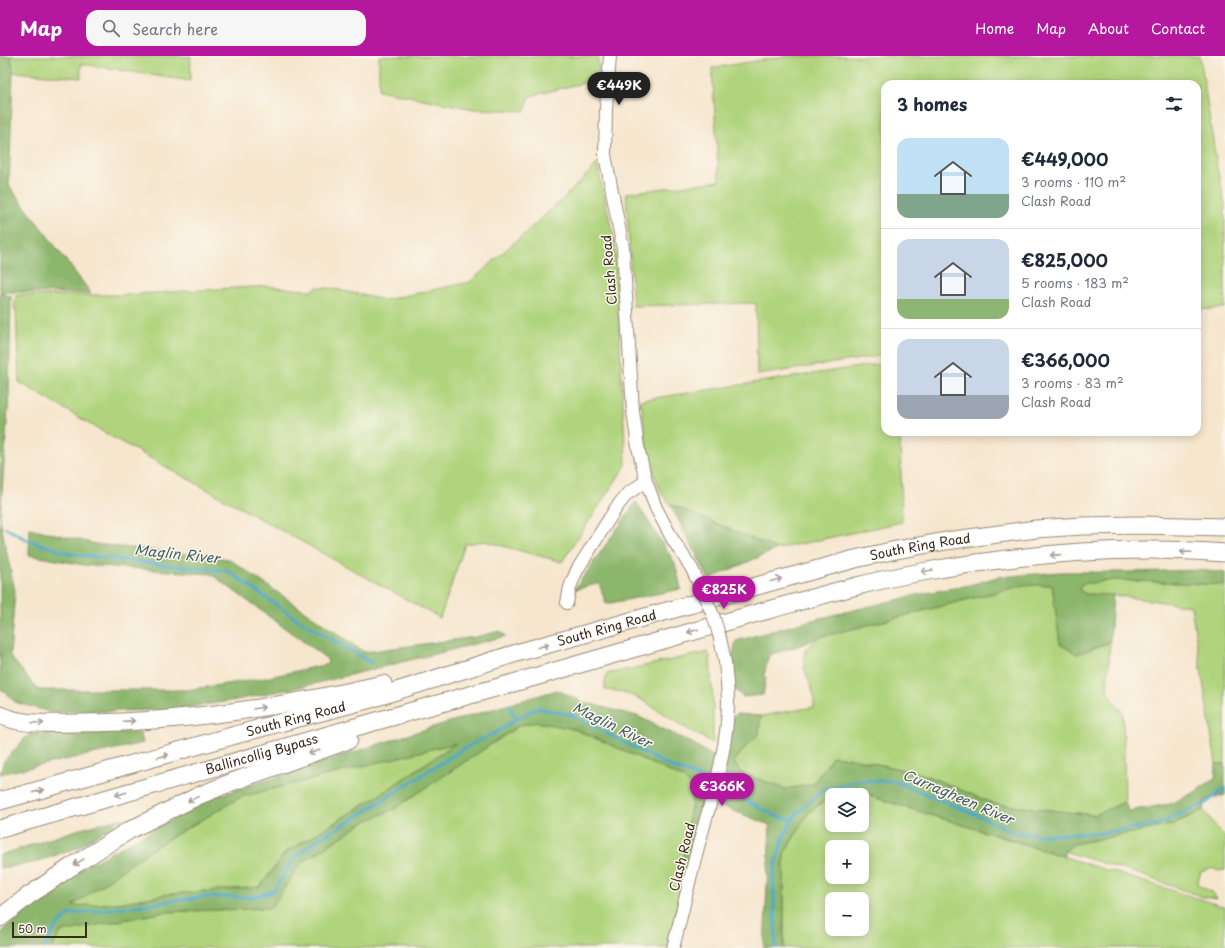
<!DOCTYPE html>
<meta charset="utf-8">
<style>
body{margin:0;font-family:"Playpen Sans",sans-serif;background:#f6f6f7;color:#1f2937;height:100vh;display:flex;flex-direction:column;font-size:15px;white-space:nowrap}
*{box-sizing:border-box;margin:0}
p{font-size:13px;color:#747a83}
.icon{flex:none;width:22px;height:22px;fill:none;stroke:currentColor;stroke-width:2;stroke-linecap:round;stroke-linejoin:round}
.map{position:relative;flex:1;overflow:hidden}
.side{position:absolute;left:881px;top:24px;width:320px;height:356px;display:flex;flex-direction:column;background:#fff;border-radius:12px;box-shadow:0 2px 10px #0003}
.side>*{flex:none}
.buttons{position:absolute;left:825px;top:732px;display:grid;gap:8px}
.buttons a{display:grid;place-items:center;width:44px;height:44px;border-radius:8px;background:#fff;box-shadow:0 2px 10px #0003;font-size:20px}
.scale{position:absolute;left:12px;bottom:10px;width:75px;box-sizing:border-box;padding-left:4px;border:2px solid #3b2a1e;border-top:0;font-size:11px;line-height:14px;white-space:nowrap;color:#3b2a1e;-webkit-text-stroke:3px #fbf7ec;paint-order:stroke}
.price{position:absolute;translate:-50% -34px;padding:0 9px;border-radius:14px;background:#b5179e;color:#fff;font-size:13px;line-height:26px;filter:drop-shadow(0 1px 2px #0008)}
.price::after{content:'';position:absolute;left:50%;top:24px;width:12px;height:9px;margin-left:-6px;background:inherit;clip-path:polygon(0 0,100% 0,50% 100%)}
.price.selected{background:#222;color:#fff}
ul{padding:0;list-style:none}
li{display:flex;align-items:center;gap:12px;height:100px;padding:0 16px}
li+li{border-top:1px solid #e0e1e3}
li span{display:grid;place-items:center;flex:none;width:112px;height:80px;border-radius:12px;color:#555}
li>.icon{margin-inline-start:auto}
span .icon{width:48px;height:48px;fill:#fffc;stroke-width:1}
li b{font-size:17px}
h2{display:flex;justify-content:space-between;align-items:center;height:48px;padding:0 16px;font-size:17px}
header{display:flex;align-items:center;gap:24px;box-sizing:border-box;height:56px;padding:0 20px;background:#b5179e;color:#fff}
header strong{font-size:19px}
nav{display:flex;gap:22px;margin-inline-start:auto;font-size:14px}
.search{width:280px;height:36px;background:#f6f6f7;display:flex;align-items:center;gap:10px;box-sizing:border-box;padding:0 14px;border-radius:12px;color:#747a83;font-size:15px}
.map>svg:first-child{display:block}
.green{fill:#b0d47d;stroke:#767f4e;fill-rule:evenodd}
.forest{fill:#8cb66c;stroke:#647045;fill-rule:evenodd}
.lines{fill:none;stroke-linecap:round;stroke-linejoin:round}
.stream{stroke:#4ea9cc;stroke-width:3}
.minor-casing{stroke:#988876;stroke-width:14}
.highway-casing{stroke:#988876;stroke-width:19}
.minor{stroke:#fff;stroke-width:12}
.highway{stroke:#fff;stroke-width:17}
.minor-bridge-casing{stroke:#988876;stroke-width:14;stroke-linecap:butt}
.minor-bridge{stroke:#fff;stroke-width:12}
.oneway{stroke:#a79f9a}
.labels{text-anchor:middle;stroke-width:3;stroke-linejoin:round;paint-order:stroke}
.street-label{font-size:13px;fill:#3b2a1e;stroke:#fbf7ec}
.water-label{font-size:14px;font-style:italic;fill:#435d64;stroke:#fbf7ec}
</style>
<header>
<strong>Map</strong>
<div class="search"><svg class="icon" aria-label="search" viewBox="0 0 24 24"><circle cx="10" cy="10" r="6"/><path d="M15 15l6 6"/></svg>Search here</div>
<nav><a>Home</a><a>Map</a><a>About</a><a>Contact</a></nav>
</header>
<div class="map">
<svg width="1225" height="892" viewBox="0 0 1225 892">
<rect width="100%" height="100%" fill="#fbf7ec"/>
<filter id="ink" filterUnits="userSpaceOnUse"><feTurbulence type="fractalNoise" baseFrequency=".025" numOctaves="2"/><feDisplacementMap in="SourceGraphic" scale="8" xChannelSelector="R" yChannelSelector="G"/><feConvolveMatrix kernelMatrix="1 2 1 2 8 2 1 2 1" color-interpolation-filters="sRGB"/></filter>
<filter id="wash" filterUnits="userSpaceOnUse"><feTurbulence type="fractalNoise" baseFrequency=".012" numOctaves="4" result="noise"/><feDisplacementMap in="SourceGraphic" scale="16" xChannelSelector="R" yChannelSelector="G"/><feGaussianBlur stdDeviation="0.9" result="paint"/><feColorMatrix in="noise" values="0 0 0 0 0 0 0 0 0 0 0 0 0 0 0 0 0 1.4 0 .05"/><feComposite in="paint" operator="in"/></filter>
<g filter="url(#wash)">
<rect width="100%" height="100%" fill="#f6e6ce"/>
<path class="green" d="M11,0H191L190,25L81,8V22L13,16Z
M379,0H598L599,23L530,40L525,55L473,53L379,34Z
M787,0H1200L1217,111L1225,148V252L1197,254V28H885V299L757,319L756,247L633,250L626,137L719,125L712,12Z
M597,108L615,187L626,409L562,506L484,485L465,488L440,562L112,381L19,326L16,254L14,253L16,239H122L267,230L312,235L317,231L335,233L385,244L470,226L562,144Z
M885,307V376H900L902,466L777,493L670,448L661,437L648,401L641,344Z
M1114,524L1225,529V708H1216L1191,550L1113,539L1086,538L1079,534L1082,528Z
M1024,529H1052L1060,588L1077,598L1110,586L1107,636L1123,657L1125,746L1095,759L995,748L925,719L856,703L834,700L813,728L786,733L741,717L734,706L745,692L759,678L761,660L814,651V639L804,612L805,594L817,582Z
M708,596L710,601L713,648V687L682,670L644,645L623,636L605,634V625L607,618Z
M537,666L574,673L618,692L683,722L691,730L692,746L684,786L683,810L679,846L668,892H52L61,876L165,856L270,852L300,808L364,766L394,753L520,669Z
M457,686L375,742L286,796L260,831L169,838L118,847L71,851L153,792L241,741Z
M847,733L1225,851V892H784V798L809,756L832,740V769H862V739H834ZM832,791H862V821H832ZM832,843H862V873H832Z
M1203,754L1225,781V814L1218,815L1213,812L1201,816L1197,828L1213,837L1217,843L1203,841L1141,819L1064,795L1074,788L1171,769Z"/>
<path class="forest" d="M0,0H11L13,16L9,132L10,131L91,237L3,236V239L11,240L9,339L0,463Z
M636,446L675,507L681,533L606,548L599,527L574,534Z
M670,448L777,493L709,523Z
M0,464L15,535L10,600L38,634H187L265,622L328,608L327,603L211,518L84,509L29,499L30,472L96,488L229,503L364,596L476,581L500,575L506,580L447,595L309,629L236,644L171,654L50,656L15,646L0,632Z
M1199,514L1225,517V529L1114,524L1082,528L1079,534L1086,538L1113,539L1110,586L1077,598L1060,588L1052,529H1024L817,582L798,590L769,599L764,619L766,622L763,639L743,641L734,633L732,602L736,585L816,563L921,538L970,529L997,521L1061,516H1128Z
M557,634L583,646L637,660L692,687L717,703L697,774L679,846L683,810L684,786L692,746L691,730L683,722L618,692L574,673L537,666L520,669L394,753L364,766L300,808L271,852L165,856L61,876L52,892H0V883L4,873L79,814L214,741L426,673ZM456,687L375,742L286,796L260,831L169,838L118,847L72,850L153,792L241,741Z
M737,658L761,660L759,678L745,692L734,706L741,717L786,733L813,728L833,700L856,703L925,719L995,748L1095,759L1125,746L1128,755L1170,748L1193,737L1215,722L1216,708H1225V739L1205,744L1203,754L1171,769L1074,788L1064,795V800L847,733L832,739L809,756L784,798V892H764L770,769L716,748L732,662Z
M140,676L143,687L0,718L4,705L29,678Z
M124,762L77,792L33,807L0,812V799L80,773Z"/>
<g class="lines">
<path class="stream" d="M6,472L27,484L71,498L174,510L228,515L295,562L372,607
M509,650L516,663L537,652L572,659L673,712L699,721L710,726
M718,730L776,760L792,764
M45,892L54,873L70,858L203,841H254L274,835L293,803L318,783L348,766L463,693L496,676L516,663
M776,892L773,818L783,782L796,758L823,734L855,725H894L977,759L1015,777L1043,779L1102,777L1158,768L1206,747L1225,732"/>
</g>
</g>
<g filter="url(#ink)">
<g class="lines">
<g class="minor-casing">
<path id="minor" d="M610,0L606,53L605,99L623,192L633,355L638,391L646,425L656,452L673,484L692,513
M567,547L570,531L577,514L616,452L627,438L646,425
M673,892C682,858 689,825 698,791C711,743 728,696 728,645C728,632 726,619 725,606"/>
</g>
<g class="highway-casing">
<g id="highway">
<path d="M0,659C23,670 52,667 78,667C181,667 283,651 383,628"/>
<path id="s1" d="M0,745L264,671L371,643L520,596L771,526L855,503L896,494L946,485L1036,473L1082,470L1139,469L1225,471"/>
<path id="s2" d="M0,773C128,736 256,699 384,663C433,649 482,636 531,622C610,599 689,576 768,554C819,540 870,525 922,516C1020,498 1125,489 1225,497"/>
<path d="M0,862L28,840L71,811L128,775L198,740L232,726L349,684"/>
</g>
</g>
<use href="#minor" class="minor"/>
<use href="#highway" class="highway"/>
<g class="minor-bridge-casing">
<path id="minor-bridge" d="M692,513L713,559L720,582L725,606"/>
</g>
<use href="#minor-bridge" class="minor-bridge"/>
</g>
<defs><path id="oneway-shaft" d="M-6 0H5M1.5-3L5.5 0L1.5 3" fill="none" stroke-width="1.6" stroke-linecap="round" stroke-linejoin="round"/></defs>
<g class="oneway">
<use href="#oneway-shaft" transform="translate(1186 496) rotate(-178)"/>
<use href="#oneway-shaft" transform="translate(1056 499) rotate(176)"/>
<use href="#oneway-shaft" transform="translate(927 515) rotate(171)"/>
<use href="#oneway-shaft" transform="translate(776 524) rotate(-15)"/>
<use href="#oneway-shaft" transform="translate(693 575) rotate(164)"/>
<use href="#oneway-shaft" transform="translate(543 590) rotate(-16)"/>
<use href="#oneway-shaft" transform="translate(259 652) rotate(-10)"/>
<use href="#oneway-shaft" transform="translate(129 665) rotate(-2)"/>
<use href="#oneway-shaft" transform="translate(38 667) rotate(3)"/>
<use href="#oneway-shaft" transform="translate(314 696) rotate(161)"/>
<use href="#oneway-shaft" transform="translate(163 700) rotate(-16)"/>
<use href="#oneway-shaft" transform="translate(38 735) rotate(-16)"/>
<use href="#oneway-shaft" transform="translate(121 738) rotate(164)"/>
<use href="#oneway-shaft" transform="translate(193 743) rotate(154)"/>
<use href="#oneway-shaft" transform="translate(79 806) rotate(149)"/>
</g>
</g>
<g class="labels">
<g class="street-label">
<text transform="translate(609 214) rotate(-95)" y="5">Clash Road</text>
<text dy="5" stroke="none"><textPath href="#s1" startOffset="955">South Ring Road</textPath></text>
<text dy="5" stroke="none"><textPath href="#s1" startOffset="631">South Ring Road</textPath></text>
<text dy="5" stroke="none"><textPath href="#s1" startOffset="307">South Ring Road</textPath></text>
<text dy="5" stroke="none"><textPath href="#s2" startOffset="272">Ballincollig Bypass</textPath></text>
<text transform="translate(682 801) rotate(-76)" y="5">Clash Road</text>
</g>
<g class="water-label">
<text transform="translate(177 498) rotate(6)" y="5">Maglin River</text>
<text transform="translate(612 669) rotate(26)" y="5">Maglin River</text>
<text transform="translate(958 741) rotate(23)" y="5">Curragheen River</text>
</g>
</g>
</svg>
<div class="buttons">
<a><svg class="icon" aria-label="layers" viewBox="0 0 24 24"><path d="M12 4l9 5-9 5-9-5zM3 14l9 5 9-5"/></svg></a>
<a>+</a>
<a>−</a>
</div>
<div class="scale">50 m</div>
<b class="price selected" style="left:619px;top:50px">€449K</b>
<b class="price" style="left:724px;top:554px">€825K</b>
<b class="price" style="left:722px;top:751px">€366K</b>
<section class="side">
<h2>3 homes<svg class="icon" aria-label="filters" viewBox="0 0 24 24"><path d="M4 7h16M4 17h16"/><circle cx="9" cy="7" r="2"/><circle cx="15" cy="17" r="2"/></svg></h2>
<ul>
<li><span style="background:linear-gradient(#bfe0f5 70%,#7fa58c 0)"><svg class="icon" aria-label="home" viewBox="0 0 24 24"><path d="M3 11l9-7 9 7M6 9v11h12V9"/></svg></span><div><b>€449,000</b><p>3 rooms · 110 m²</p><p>Clash Road</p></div></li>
<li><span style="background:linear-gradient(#c9d6e8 75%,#8fb573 0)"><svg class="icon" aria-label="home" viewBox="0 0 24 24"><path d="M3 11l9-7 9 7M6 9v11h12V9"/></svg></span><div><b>€825,000</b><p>5 rooms · 183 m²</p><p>Clash Road</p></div></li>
<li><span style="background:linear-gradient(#c9d6e8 70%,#9aa5b1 0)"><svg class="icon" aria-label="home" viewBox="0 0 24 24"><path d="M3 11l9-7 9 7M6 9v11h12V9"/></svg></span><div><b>€366,000</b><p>3 rooms · 83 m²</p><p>Clash Road</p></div></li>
</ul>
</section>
</div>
